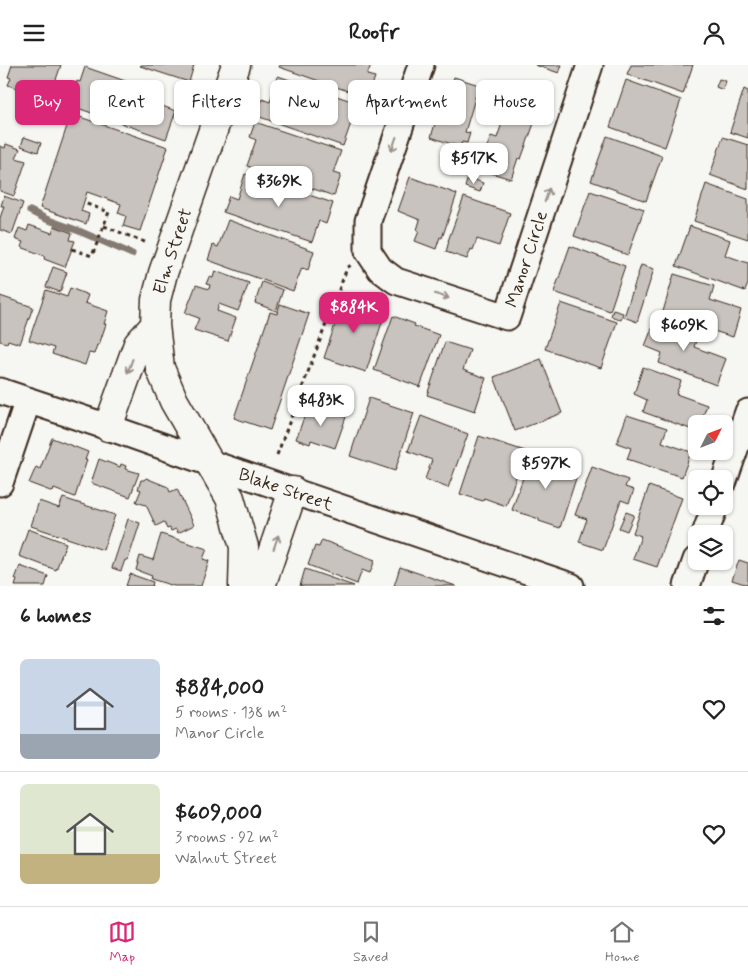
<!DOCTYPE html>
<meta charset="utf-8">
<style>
body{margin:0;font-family:Mynerve,sans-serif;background:#f6f6f6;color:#222;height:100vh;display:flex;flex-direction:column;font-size:19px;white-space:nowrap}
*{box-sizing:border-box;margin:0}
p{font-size:16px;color:#767676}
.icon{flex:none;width:28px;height:28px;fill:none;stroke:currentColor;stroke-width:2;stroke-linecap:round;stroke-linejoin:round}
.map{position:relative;height:521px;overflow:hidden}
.details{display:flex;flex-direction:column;background:#fff;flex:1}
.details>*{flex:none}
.guide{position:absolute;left:15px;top:15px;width:719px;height:45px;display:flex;gap:10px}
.needle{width:32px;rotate:48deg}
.controls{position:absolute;left:688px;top:350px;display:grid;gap:10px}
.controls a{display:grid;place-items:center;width:45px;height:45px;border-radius:8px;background:#fff;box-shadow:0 1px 4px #0004;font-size:25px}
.price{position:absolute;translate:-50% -42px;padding:0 11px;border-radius:10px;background:#fff;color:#222;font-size:16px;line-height:32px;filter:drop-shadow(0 1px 2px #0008)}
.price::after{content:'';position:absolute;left:50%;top:30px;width:15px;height:11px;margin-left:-8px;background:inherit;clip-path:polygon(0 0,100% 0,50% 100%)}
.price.selected{background:#db2777;color:#fff}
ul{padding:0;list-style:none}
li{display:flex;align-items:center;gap:15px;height:125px;padding:0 20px}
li+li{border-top:1px solid #e0e0e0}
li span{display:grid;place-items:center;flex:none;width:140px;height:100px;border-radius:8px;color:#555}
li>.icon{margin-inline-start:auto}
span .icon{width:60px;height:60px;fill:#fffc;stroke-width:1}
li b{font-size:21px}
h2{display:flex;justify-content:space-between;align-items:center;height:60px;padding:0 20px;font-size:21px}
.pill{padding:0 18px;border-radius:8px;background:#fff;box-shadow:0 1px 4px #0004;font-size:18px;line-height:45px}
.pill.selected{background:#db2777;color:#fff}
header{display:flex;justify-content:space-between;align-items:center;height:65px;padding:0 20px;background:#fff;font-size:22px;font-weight:800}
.dock{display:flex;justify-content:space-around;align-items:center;height:70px;border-top:1px solid #e0e0e0;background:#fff;font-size:14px;color:#767676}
.dock a{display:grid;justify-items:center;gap:2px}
.dock .selected{color:#db2777}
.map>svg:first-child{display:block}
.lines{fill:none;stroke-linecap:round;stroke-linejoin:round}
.stream{stroke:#857a71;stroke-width:7}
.building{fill:#c8c3be;stroke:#3b2a1e}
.minor-casing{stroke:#3b2a1e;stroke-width:29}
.tertiary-casing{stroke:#3b2a1e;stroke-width:31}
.path{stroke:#3b2a1e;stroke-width:3;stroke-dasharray:4 4;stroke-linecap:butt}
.minor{stroke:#f6f6f2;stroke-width:25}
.tertiary{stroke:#f6f6f2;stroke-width:28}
.oneway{stroke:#989088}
.labels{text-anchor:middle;stroke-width:4.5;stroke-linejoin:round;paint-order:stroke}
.street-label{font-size:18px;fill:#3b2a1e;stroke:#f6f6f2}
</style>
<header><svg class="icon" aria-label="menu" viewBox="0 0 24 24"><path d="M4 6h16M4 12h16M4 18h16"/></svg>Roofr<svg class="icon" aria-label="person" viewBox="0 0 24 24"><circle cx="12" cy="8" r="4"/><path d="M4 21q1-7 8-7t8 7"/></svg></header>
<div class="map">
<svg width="748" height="521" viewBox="0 0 748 521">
<rect width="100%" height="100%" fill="#f6f6f2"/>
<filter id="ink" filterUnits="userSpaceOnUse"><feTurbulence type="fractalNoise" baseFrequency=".02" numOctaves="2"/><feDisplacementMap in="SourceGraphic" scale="10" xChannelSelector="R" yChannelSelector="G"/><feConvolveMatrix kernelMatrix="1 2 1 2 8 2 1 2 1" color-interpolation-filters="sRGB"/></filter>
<g filter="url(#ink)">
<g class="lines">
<path class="stream" d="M30,146L46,154L79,166L132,189"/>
</g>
<path class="building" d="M12,0H61L49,35L8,20L11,13L8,12Z
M141,0H194L189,17L140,1Z
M280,0H371L367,10L375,12L368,33L279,2Z
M535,0H562L559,8Z
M631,0H693L683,29L627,9Z
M85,2L151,25L143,49L149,51L154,38L176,46L166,74L69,40L77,16L80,17Z
M278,11L366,41L359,61L351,58L343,81L257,51L262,34L270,37Z
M454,12L479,20L465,67L470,68L467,78L462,77L460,82L431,72L444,29L449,31Z
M719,14L726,16L723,25L716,22Z
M626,15L681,35L665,82L610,62Z
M486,23L493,26L490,35L482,32Z
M744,24L748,26V73L730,67Z
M507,43L536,53L521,94L518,93L511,114L485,106L493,84L487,82L491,71L497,73Z
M71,49L168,82L140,166L123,161L126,151L118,148L121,139L87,127L81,146L89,149L86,159L40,143Z
M255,57L341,86L333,108L341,110L334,131L247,101L256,75L250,72Z
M607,71L662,91L646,136L591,116Z
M24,72L41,78L38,87L21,81Z
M723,72L748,80V124L710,110Z
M6,79L20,84L16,93L26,96L14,131L0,126V81L5,83Z
M245,109L333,138L326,159L319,156L312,177L223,147L229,131L237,134Z
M410,112L457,129L442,173L440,172L436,184L415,176L419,166L417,165L420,155L398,146Z
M468,112L483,118L480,127L465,122Z
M706,119L748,134V174L694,156Z
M590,126L644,144L628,190L574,171Z
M4,131L23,138L12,169L0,165V153L4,141H1Z
M464,132L510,148L499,181L477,174L473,185L471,184L467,194L446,187L449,176H448Z
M228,155L314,186L308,205L302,203L293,226L208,195L213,180L218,182Z
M29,160L52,168L54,161L72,168L70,175L75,176L65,202L44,194L45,191L21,182L23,177L15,174L19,163L27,166Z
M690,161L730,175L725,190L748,198V219L745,226L676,201Z
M570,181L625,201L610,246L554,227Z
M641,200L654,204L637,257L624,252Z
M53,202L67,207L60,227L46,222Z
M215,206L249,218L238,246L219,239L217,246L236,253L228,276L194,265L199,253L185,248L196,220L209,224L210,220L206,219L209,212L213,213Z
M674,209L714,221L710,235L741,245L733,272L662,250Z
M262,217L283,225L276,246L255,238Z
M70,223L88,230L85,238L108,246L104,259H106L99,280H97L94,289L89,288L85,300L52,289L54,283L29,275L46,225L67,232Z
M345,229L362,235L360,240L385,248L366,307L324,293Z
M0,231L33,242L20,279L8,275L7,278L0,276Z
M561,238L617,257L601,303L545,284Z
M280,239L309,249L270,365L234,353L270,247L277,249Z
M613,245L623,248L621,255L611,251Z
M393,251L415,259L414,261L439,270L420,322L374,305Z
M656,253L698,269L694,282L726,294L716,320L659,298L662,288L645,281Z
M445,277L470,285L463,305L486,313L475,346L427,330Z
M541,294L562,348L515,366L494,312Z
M643,302L681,316L676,329L707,340L700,359H696V366L643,347L647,335L634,329Z
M369,333L414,348L395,406L350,391Z
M309,339L346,352L335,383L311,375L310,379L296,374Z
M627,350L667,363L662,377L691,387L682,412L627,394L631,383L617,378Z
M421,351L468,369L448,423L425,414L432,395L408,386Z
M479,371L525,386L506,441L484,433L483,436L460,429Z
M52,373L88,387L85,395H87L75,432L54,424L53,427L29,418L36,402L40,404Z
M531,389L579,404L560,463L539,456V454L512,445Z
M99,394L120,402L121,399L126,401L125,404L139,408L130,432L91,418Z
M592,402L628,415L625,422L634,425L629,438L621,435L603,485L579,477L587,454L575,450Z
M146,413L168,422L170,427L177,424L194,460L178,468L176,464L171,466L170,463L167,464L164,457L156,461L146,440L136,437L141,425L138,424L141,415H144Z
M649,421L682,433L657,502L633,494L641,471L633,468Z
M63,433L115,450L103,485L31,461L39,436L59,443Z
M626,447L634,450L627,466L619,463Z
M128,454L140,458L128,495H125L121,506L112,503Z
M28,464L66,478L56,505L19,491Z
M161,469L207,484L203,494L209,496L201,521H174L151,514L152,511L136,505L140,491L153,495Z
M322,475L375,495L370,508L362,505L357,519L308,500L315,481L319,482Z
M739,495L748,498V520L732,515Z
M20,501L48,511L45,521H15L17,515L15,514Z
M400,502L456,521H394Z
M305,504L354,521H300Z
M130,509L153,517L152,521H153H126Z"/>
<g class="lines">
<g class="minor-casing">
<path id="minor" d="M421,0L368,156V186L380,204L396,216L507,252L590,0
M0,326L108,362L210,398L571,521
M724,416L748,347
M0,418L28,335
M705,469L715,441
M687,521L696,495"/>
</g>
<g class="tertiary-casing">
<path id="tertiary" d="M236,0L163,208L156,235L155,260L160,303L174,336L230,433L244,482L243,521
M108,362L138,279L155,260
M257,521L263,515L293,426"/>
</g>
<path class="path" d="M104,161L147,178
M72,184L92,191L109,147L84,138
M277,390L347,203L351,200"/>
<use href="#minor" class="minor"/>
<use href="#tertiary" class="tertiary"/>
</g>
<defs><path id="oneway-shaft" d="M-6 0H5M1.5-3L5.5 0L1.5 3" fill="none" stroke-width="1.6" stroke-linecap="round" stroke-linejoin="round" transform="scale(1.25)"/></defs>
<g class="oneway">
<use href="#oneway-shaft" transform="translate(394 79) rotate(109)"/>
<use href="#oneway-shaft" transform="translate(547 130) rotate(-72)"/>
<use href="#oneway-shaft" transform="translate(442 231) rotate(18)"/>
<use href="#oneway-shaft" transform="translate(130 301) rotate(110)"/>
<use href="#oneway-shaft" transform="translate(276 477) rotate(-71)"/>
</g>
</g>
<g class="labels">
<g class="street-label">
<text transform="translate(172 186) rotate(-72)" y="6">Elm Street</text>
<text transform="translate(526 194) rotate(-72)" y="6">Manor Circle</text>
<text transform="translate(286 424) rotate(19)" y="6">Blake Street</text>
</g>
</g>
</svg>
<div class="controls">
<a><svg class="needle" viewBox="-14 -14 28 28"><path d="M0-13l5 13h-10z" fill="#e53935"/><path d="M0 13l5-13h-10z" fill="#767676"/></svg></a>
<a><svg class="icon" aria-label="locate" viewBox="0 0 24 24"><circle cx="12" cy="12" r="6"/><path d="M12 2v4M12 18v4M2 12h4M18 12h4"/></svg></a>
<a><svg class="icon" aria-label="layers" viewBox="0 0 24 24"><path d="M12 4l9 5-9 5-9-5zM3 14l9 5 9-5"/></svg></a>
</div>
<b class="price" style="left:474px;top:120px">$517K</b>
<b class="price" style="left:279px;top:143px">$369K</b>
<b class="price selected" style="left:354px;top:269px">$884K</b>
<b class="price" style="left:684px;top:287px">$609K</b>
<b class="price" style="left:321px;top:362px">$483K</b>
<b class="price" style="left:546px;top:425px">$597K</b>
<div class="guide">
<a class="pill selected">Buy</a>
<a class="pill">Rent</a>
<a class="pill">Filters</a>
<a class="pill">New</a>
<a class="pill">Apartment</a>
<a class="pill">House</a>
</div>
</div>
<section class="details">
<h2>6 homes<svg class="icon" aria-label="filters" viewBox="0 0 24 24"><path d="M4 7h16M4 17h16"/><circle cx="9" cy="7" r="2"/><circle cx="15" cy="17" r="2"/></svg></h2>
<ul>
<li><span style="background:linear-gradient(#c9d6e8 75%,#9aa5b1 0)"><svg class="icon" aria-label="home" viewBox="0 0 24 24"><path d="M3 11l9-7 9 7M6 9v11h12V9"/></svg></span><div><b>$884,000</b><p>5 rooms · 138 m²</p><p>Manor Circle</p></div><svg class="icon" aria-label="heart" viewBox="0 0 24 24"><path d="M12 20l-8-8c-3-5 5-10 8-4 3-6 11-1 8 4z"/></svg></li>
<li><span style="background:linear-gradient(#dfe7d0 70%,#c2b280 0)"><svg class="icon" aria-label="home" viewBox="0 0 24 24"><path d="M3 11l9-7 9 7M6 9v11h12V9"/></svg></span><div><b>$609,000</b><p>3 rooms · 92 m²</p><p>Walnut Street</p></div><svg class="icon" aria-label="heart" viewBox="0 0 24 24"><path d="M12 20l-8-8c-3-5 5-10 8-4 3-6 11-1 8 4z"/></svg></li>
</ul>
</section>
<nav class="dock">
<a class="selected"><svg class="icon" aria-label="map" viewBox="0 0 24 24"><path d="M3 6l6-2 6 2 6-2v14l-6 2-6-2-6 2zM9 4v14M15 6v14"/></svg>Map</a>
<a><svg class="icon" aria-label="saved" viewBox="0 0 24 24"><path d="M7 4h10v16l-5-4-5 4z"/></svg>Saved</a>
<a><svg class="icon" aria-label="home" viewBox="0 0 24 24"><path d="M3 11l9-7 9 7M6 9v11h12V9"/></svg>Home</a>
</nav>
